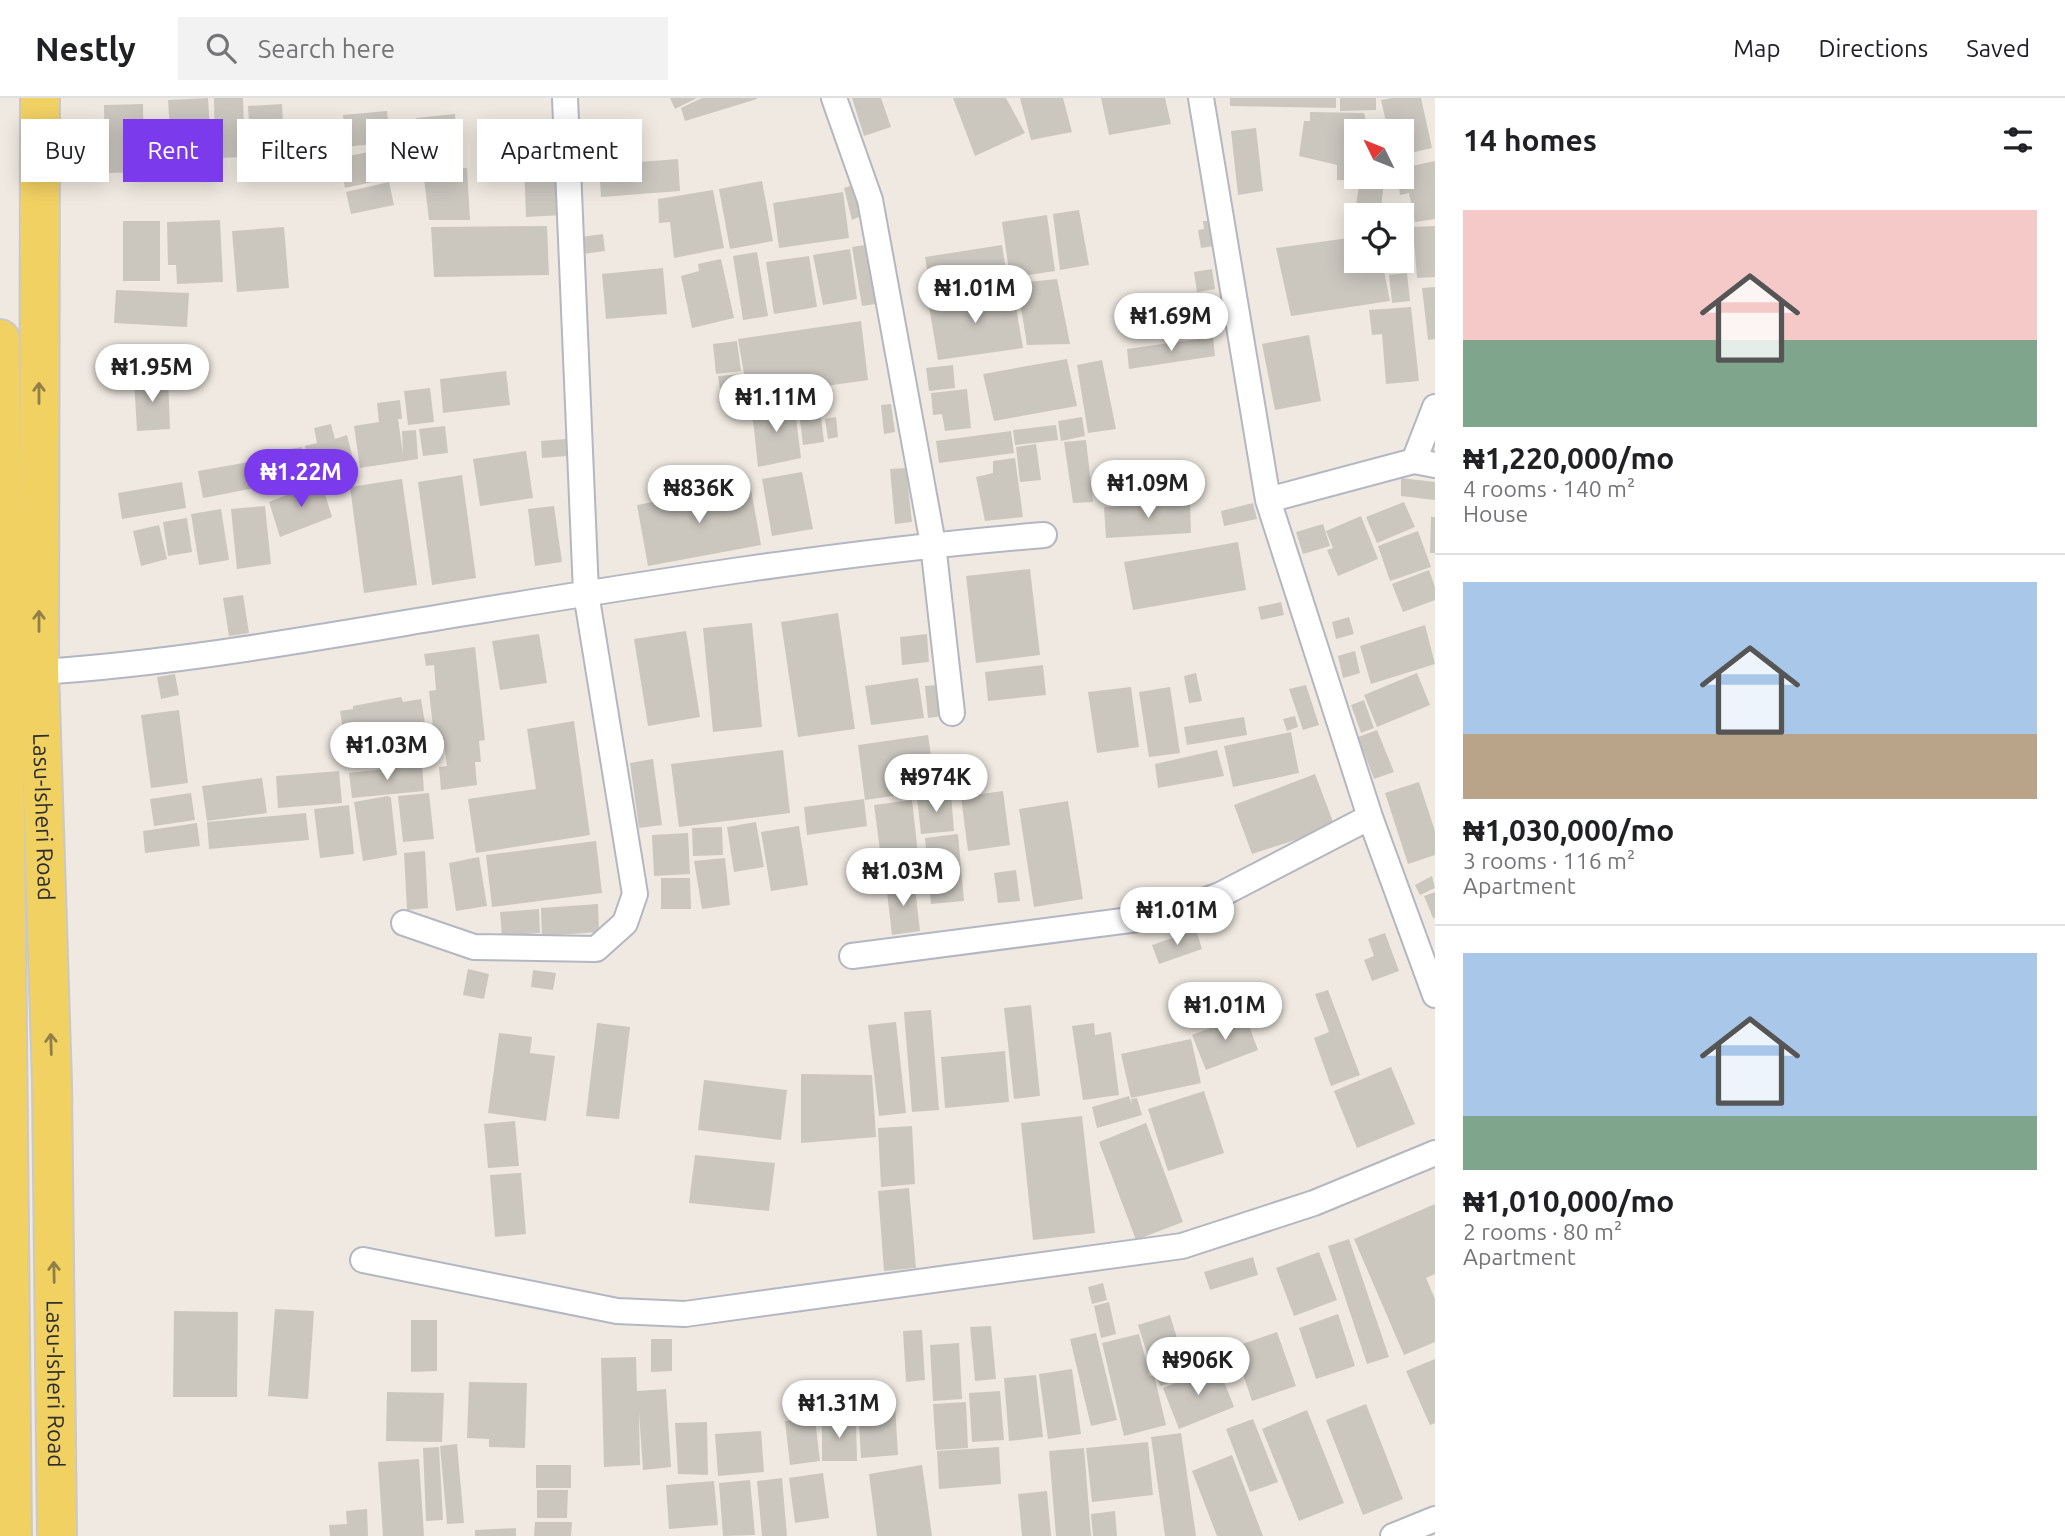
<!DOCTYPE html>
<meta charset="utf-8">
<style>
body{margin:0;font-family:Ubuntu,sans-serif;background:#f2f2f2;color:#202124;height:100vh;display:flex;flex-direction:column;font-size:26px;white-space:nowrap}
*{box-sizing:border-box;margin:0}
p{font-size:23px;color:#757577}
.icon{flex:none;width:38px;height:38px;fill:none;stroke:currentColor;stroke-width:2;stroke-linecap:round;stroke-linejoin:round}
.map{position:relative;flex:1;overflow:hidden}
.sheet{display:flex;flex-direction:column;background:#fff;width:630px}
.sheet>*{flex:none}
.top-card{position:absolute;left:21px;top:21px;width:665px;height:63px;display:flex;gap:14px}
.needle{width:46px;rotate:313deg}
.fabs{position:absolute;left:1344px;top:21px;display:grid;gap:14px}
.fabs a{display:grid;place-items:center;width:70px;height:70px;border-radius:0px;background:#fff;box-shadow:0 4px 18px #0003;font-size:35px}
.price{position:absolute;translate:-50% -60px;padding:0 16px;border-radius:24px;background:#fff;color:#222;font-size:23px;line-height:46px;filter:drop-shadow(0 2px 4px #0008)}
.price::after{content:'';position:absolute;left:50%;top:42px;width:21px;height:16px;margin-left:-10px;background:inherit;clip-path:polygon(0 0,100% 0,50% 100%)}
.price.on{background:#7c3aed;color:#fff}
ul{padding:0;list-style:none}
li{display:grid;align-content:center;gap:14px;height:371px;padding:0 28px}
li+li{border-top:2px solid #e0e0e0}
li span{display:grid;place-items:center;height:217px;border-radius:0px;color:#555}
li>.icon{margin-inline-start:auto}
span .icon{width:126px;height:126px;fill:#fffc;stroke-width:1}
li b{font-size:30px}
h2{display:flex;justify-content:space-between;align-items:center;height:84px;padding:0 28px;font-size:30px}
.tag{padding:0 24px;border-radius:0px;background:#fff;box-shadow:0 4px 18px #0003;font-size:24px;line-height:63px}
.tag.on{background:#7c3aed;color:#fff}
header{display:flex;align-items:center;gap:42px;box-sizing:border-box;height:98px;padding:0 35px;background:#fff;border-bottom:2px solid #e0e0e0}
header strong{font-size:33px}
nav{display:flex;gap:38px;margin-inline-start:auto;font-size:24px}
.search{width:490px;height:63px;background:#f2f2f2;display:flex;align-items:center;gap:18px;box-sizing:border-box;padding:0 24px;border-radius:0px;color:#757577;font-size:26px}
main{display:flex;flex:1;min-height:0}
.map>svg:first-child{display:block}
.building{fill:#cbc7bf}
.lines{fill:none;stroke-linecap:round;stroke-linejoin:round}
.street-casing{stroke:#b4b7c1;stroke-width:28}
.primary-casing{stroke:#c9c9c9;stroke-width:42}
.street{stroke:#fff;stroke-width:24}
.primary{stroke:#f2d163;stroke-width:38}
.oneway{stroke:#908048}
.labels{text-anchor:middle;stroke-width:7;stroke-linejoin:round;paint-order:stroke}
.street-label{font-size:23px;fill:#2e2e2e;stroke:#fff}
</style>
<header>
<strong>Nestly</strong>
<div class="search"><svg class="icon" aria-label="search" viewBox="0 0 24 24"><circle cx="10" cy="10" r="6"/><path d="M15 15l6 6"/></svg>Search here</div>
<nav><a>Map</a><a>Directions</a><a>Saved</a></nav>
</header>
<main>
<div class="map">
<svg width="1435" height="1438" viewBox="0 0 1435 1438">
<rect width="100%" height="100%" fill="#efe9e1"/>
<path class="building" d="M208,0L212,63L172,65L168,2Z
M214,0H243L245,59L215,60Z
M670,0H697L675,11Z
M702,0H757V1L685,23L681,10Z
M852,0H881L891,29L864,38Z
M953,0H1006L1025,35L975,58Z
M1020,0H1063L1072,34L1031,42Z
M1101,0H1165L1171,26L1109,37Z
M1230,0H1336V10L1230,8Z
M1340,0H1376V12L1340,13Z
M1392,0H1421L1432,50L1402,57V33H1388L1381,2Z
M143,6L144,74L105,75L104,7Z
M282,6L285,70L252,73L248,8Z
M387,13L390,44L346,49L343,17Z
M1310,14L1364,15L1367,27L1382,28V33H1356V79H1390V82H1337V67L1299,58L1304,23H1310Z
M455,16L459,68L421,67L416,20Z
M1256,30L1263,93L1238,97L1231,33Z
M393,49L400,78L345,90L339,60Z
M322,52H336V65H321Z
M560,61L563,117L526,119L524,64Z
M678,61L680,93L601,99L599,67Z
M1435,63V121L1415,124L1409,95L1400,97L1398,79H1402V70Z
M467,70L470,122H429L423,72Z
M762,83L773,143L730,151L719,91Z
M389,84L394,107L351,116L346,94Z
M853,87L861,118L852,122L844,90Z
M1359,88L1383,91L1381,110L1356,107Z
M713,92L724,150L674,160L670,124L659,125L658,101Z
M843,94L849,140L779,150L773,105Z
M1079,112L1089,167L1060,172L1053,116Z
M1047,117L1055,173L1010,180L1002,124Z
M220,122L223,184L177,186L176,167H168L167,124Z
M123,123H160V183H123Z
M1203,123H1209L1214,148L1201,150L1198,132L1204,131Z
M547,128L549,177L434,179L431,129Z
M1435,128V179L1417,180L1413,129Z
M284,129L289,190L237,194L232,133Z
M603,136L605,153L583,156L581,139Z
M1356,139V163H1382L1390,203L1291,218L1276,150Z
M872,146L882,205L862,208L852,149Z
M1002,147L1007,178L930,190L925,159Z
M850,151L857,201L823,207L813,157Z
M757,154L768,218L743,222L733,158Z
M809,158L817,209L774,216L766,164Z
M721,161L734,220L692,230L681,178L699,173L698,166Z
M663,170L667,216L606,221L602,176Z
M1212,171L1215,191L1197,194L1194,174Z
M1407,175L1410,203L1392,205L1389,177Z
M1057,181L1070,246L1027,247L1017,185Z
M1435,189V241L1428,242L1422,190Z
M116,192L189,195L187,229L114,225Z
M1013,192L1023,250L938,262L928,202Z
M1411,209L1419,283L1386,286L1382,236L1372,237L1369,212Z
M861,223L868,282L748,299L738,241Z
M1309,237L1321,303L1275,312L1262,246Z
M1213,239L1215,258L1129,271L1127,251Z
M737,243L741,273L716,276L713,246Z
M127,252H151V268H127Z
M1067,261L1077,308L994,323L983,276Z
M1102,262L1116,331L1088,335L1077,267Z
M953,267L955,290L929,293L926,270Z
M506,273L510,307L443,315L440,281Z
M742,276L745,299L736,301L735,289L720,291L718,278Z
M168,279L170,331L137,333L134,282Z
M430,290L434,324L408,327L404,293Z
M967,291L971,330L945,333L942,316L933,317L931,295Z
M400,302L402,321H398L403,356L402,333L416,332L418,361L360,370L354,328L379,324L377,305Z
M794,304L801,360L758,369L752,312Z
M891,306L895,334L884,336L881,307Z
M821,319L824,344L803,347L800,322Z
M836,319L838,339L828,341L825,321Z
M1082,319L1085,338L1061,343L1058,323Z
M331,326L335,341L347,337L356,373L313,383L305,348L317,345L314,330Z
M1056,327L1058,342L1015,347L1013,332Z
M445,328L448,355L423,358L419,331Z
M1011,333L1014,355L939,365L936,343Z
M566,341L567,358L542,360L541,343Z
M1086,342L1093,404L1073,405L1064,344Z
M1036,346L1041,382L1020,384L1016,349Z
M302,349L303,382L273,385L266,355Z
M526,353L533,400L480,408L473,361Z
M1015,360L1023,419L985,423L976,379L993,375V363Z
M260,362L265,388L203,400L198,373Z
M906,370L912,424L895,426L890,371Z
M802,374L813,431L772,438L762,381Z
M462,377L476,480L432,487L418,384Z
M1193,379V397L1166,398V380Z
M1401,380L1435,384V402L1401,398Z
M402,381L417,487L364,495L350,389Z
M321,383L332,419L280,439L269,404Z
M182,384L186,410L122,421L118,395Z
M750,386L761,447L648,468L637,407Z
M1190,404L1191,435L1106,440L1104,409Z
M1404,404L1415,429L1377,445L1366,419Z
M1253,405L1257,421L1224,428L1221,413Z
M265,408L271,466L237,471L231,411Z
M554,408L562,464L535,468L528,411Z
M221,411L229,462L199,467L191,416Z
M1361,418L1378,461L1338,478L1327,452L1333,450L1326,433Z
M1431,419H1435V455H1430Z
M187,420L192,454L168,458L163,424Z
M1323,426L1330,448L1303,456L1296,434Z
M159,427L167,461L141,468L133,433Z
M1418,433L1431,469L1390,483L1378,448Z
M1238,444L1246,492L1133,512L1124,464Z
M1030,471L1040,557L976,565L966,478Z
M1429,472L1435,489V502L1403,514L1392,486Z
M243,497L249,535L229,538L223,500Z
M1281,504L1284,517L1261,522L1258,509Z
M838,515L855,631L798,639L781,524Z
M1349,519L1354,536L1336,541L1332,524Z
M752,525L762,629L713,634L703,530Z
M1425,527L1435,566L1371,586L1360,548Z
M686,533L700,619L648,628L634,541Z
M539,536L547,585L500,592L492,543Z
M927,536L929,564L902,567L900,539Z
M475,549L485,642L479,643L481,664H475L477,687L441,692L439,669L447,668L444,647L435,648L429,593L436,592L434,567L426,568L424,556Z
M1355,553L1360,575L1343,580L1338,558Z
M1043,567L1046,597L988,603L985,574Z
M1196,575L1202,603L1189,605L1184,578Z
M1417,575L1430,607L1377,629L1364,597Z
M175,576L179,597L161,601L157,579Z
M918,580L924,620L871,627L865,588Z
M938,587L942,618L928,620L925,588Z
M1306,587L1319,627L1303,632L1289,591Z
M1131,589L1139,649L1097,655L1088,594Z
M1170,589L1180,655L1149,659L1139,594Z
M401,599L403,604L421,601L429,650L348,663L340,613L353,611V608Z
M1364,602L1374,630L1361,635L1351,607Z
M179,612L188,685L151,690L141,617Z
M1295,618L1298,629L1287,633L1283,621Z
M1244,619L1247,637L1187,647L1184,629Z
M574,623L590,737L476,755L468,701L536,691L527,631Z
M1377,632L1394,674L1374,681L1358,639Z
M1291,634L1299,675L1233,689L1224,648Z
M928,637L936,692L865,702L858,647Z
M783,652L790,715L679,729L671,666Z
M1217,652L1224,678L1158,690L1155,666Z
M413,656L414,665L381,670L380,662Z
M653,661L662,727L639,730L630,665Z
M422,667L424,693L352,700L349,675Z
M339,673L342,705L278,710L276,678Z
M1315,676L1335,729L1252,756L1234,707Z
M262,680L267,715L207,723L202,688Z
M1419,684L1435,733V757L1408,766L1385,695Z
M1003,693L1010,747L968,753L961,699Z
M191,695L195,722L154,728L150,701Z
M429,695L434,741L403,744L398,698Z
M951,696L954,733L921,736L917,699Z
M388,698L391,700L397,757L363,763L354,704Z
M864,701L867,728L807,737L804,709Z
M912,702L918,756L881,760L874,707Z
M1068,703L1083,801L1034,809L1019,711Z
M349,707L354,756L320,760L314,711Z
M306,715L309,742L209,751L207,724Z
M756,724L764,769L734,774L727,729Z
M197,725L200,748L145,755L143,733Z
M799,728L808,787L771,793L761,734Z
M722,729L723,757L693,758L692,730Z
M688,735L690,776L654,778L652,737Z
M958,736L964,803L931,806L925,740Z
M596,743L602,795L492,809L486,757Z
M425,753L428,810L407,812L404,755Z
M479,759L487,808L456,813L449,765Z
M725,760L730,807L702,811L694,763Z
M1016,772L1020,803L998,805L994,775Z
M1432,778L1435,790L1420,797L1415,787Z
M661,780H690L691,811H661Z
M914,782L920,833L892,837L886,786Z
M1435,794V820H1433L1424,798Z
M598,806L599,834L542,838L541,810Z
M539,811L540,835L502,838L500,814Z
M1196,832L1202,851L1159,866L1152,847Z
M1385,835L1399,873L1372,883L1364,862L1374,858L1368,841Z
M468,871L489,876L484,901L463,897Z
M533,872L556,875L553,892L531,889Z
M1328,892L1360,977L1331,988L1314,940L1329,934L1315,896Z
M1031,907L1040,998L1014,1001L1004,910Z
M931,912L939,1012L912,1014L904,914Z
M1245,917L1258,952L1206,972L1192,937Z
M896,924L906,1015L879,1018L868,927Z
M597,925L630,929L619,1021L586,1018Z
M1094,925L1095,937L1111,934L1119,997L1083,1002L1072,928Z
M499,935L532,939L530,955L555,958L546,1023L488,1015Z
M1191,941L1201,985L1131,1000L1121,956Z
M1005,953L1009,1004L945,1010L941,959Z
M1391,969L1415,1026L1357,1050L1334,993Z
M801,976L872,977L876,1039L801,1045Z
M704,982L787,992L781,1042L698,1032Z
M1204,993L1224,1055L1168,1073L1148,1011Z
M1129,998L1132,1007L1131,1001L1137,1000L1142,1017L1097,1030L1092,1009Z
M1082,1018L1095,1135L1033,1142L1021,1025Z
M515,1023L519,1068L488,1070L484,1026Z
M1146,1025L1183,1124L1136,1142L1099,1044Z
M912,1028L915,1086L881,1089L878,1030Z
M695,1057L775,1065L769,1113L689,1105Z
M521,1075L526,1136L495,1139L490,1077Z
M909,1090L916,1170L884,1173L878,1093Z
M1435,1106V1176L1426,1180L1435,1201V1244L1404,1257L1354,1141Z
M1349,1141L1389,1259L1367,1266L1328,1148Z
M1319,1154L1337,1202L1294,1218L1276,1170Z
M1253,1159L1258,1177L1210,1192L1204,1174Z
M1103,1185L1107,1202L1092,1206L1088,1189Z
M1109,1204L1116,1236L1101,1240L1094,1208Z
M275,1211L314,1213L308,1301L268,1298Z
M174,1213L238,1214L237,1299H173Z
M1338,1216L1355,1268L1316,1281L1299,1230Z
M1170,1217L1184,1264L1153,1274L1138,1227Z
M411,1222H437V1273L411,1274Z
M991,1228L996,1281L975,1283L970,1229Z
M922,1232L925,1282L906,1284L903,1233Z
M1277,1234L1296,1288L1252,1303L1234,1249Z
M1096,1235L1117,1322L1091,1328L1070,1241Z
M1139,1236L1150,1278L1154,1277L1166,1327L1124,1338L1102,1245Z
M651,1241H672V1273L651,1274Z
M959,1245L962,1301L933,1303L930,1247Z
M636,1259L637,1293L666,1291L671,1369L643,1372L639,1314L640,1367L604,1369L601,1260Z
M1435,1261V1325L1430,1327L1406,1273Z
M1185,1265L1190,1278L1160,1288L1156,1275Z
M1218,1268L1234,1309L1179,1331L1163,1290Z
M1072,1271L1081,1336L1048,1341L1039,1276Z
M1036,1277L1043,1339L1009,1343L1004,1280Z
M469,1284L527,1285L525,1350L489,1349V1341L467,1340Z
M1000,1293L1004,1342L972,1344L969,1295Z
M387,1294L444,1295L442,1344L386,1343Z
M966,1304L968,1350L936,1352L933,1306Z
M1366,1306L1403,1401L1363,1417L1326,1322Z
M895,1307L898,1357L861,1360L858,1310Z
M1307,1312L1344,1405L1299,1423L1262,1331Z
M815,1320L820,1363L790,1367L785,1323Z
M822,1321H856L857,1363H822Z
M1253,1321L1278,1384L1250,1394L1226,1331Z
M707,1324L708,1377L678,1376L675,1325Z
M761,1333L764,1374L718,1378L715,1336Z
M1181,1335L1196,1438H1165L1151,1339Z
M1148,1344L1153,1397L1092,1404L1086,1350Z
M457,1346L464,1425L447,1426L440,1348Z
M439,1349L443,1422L426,1423L423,1350Z
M999,1349L1001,1386L939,1391L937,1353Z
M1084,1350L1091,1438H1056L1049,1353Z
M1232,1357L1263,1438H1217L1192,1373Z
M419,1361L424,1438H383L378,1364Z
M536,1367H571V1390H536Z
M922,1367L932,1438H877L869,1376Z
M823,1375L829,1420L795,1425L789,1380Z
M782,1380L787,1438H762L757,1383Z
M750,1382L755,1437L723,1438L719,1385Z
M714,1383L718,1427L669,1431L666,1387Z
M537,1392H568L567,1420H537Z
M1047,1393L1051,1438H1022L1018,1396Z
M367,1411L368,1438H330L329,1427L347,1426L346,1413Z
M1115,1413L1117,1438H1093L1091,1416Z
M535,1424H572L571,1438H534Z
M516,1430V1438H475V1432Z"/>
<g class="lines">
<g class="street-casing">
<path id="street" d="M834,0L870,102L933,446L952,615
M1201,0L1268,402L1370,719L1435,897
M1414,363L1435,309
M1268,402L1414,363L1435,367
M39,574C178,565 315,540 453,517C649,485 846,453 1044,437
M404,825L474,849L596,851L625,825L635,796L586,495L565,0
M852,858L1161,818L1220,797L1370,719
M363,1162L617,1213L685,1216L1182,1148L1314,1105L1435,1055
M1393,1438L1435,1421"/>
</g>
<g class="primary-casing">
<g id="primary">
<path id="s1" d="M40,0L39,574L52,985L57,1438"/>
<path d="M0,241L12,1438"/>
</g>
</g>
<use href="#street" class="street"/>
<use href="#primary" class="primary"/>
</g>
<defs><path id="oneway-shaft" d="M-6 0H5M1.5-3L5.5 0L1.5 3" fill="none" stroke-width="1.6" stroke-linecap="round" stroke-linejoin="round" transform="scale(1.75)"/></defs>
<g class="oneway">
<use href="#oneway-shaft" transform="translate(39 295) rotate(-90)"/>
<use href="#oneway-shaft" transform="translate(39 523) rotate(-90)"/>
<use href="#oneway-shaft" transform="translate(51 946) rotate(-92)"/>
<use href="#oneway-shaft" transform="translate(54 1174) rotate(-91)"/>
</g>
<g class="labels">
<g class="street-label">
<text dy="8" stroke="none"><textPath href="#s1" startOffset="719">Lasu-Isheri Road</textPath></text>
<text dy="8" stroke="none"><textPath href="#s1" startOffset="1286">Lasu-Isheri Road</textPath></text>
</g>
</g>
</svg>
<div class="fabs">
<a><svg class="needle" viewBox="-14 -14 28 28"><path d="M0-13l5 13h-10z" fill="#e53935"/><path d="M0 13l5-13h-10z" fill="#757577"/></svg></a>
<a><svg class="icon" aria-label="locate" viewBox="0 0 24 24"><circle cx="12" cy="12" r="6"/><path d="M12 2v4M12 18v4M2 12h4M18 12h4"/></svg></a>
</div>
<b class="price" style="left:975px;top:227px">₦1.01M</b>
<b class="price" style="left:1171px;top:255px">₦1.69M</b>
<b class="price" style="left:152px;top:306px">₦1.95M</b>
<b class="price" style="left:776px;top:336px">₦1.11M</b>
<b class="price on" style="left:301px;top:411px">₦1.22M</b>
<b class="price" style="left:1148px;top:422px">₦1.09M</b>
<b class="price" style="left:699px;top:427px">₦836K</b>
<b class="price" style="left:387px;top:684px">₦1.03M</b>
<b class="price" style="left:936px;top:716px">₦974K</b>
<b class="price" style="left:903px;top:810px">₦1.03M</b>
<b class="price" style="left:1177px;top:849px">₦1.01M</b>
<b class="price" style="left:1225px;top:944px">₦1.01M</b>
<b class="price" style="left:1198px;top:1299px">₦906K</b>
<b class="price" style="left:839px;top:1342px">₦1.31M</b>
<div class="top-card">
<a class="tag">Buy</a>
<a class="tag on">Rent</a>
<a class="tag">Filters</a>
<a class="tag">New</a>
<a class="tag">Apartment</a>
</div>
</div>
<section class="sheet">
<h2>14 homes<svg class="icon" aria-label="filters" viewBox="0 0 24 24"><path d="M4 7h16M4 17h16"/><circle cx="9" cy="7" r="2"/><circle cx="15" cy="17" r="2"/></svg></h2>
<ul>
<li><span style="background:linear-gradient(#f6c9c9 60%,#7fa58c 0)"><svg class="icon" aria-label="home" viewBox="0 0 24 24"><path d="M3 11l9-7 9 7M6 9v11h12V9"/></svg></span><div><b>₦1,220,000/mo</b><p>4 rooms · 140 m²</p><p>House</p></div></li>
<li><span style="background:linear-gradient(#a9c7e8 70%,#b9a48a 0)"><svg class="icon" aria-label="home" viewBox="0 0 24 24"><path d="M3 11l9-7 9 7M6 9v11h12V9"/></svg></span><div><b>₦1,030,000/mo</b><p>3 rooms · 116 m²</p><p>Apartment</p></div></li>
<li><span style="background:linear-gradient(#a9c7e8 75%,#7fa58c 0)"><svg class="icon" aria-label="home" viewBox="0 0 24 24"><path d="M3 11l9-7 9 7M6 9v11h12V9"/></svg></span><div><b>₦1,010,000/mo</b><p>2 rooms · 80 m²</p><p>Apartment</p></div></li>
</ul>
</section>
</main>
